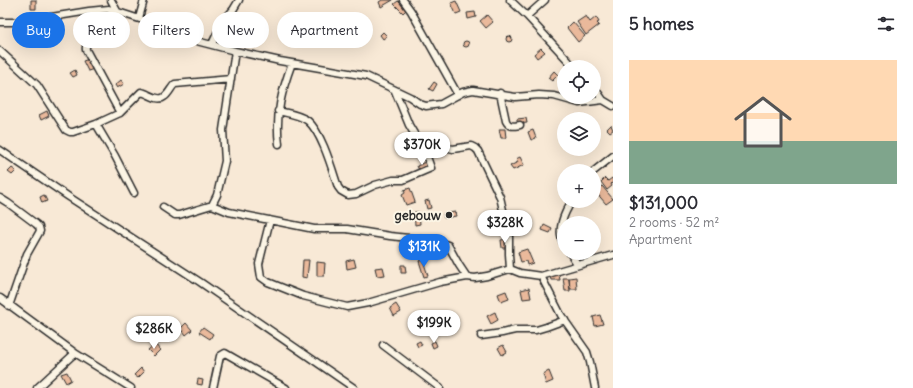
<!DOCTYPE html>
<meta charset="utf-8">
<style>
body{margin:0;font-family:Delius,sans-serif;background:#f7f7f7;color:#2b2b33;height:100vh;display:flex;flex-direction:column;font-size:15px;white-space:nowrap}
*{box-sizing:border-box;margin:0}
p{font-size:13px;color:#7c7c81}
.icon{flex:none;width:22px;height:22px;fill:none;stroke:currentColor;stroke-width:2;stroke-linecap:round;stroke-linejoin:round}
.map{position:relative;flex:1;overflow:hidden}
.panel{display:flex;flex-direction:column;background:#fff;width:300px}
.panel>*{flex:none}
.guide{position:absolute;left:12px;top:12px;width:380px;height:36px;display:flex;gap:8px}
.tools{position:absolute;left:557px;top:60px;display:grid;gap:8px}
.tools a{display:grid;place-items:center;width:44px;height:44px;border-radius:50%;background:#fff;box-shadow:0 4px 16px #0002;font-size:20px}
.price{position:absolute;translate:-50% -34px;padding:0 9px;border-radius:14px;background:#fff;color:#222;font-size:13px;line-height:26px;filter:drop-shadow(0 1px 2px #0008)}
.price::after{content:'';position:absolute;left:50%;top:24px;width:12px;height:9px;margin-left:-6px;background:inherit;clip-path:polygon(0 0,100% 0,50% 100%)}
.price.current{background:#1a73e8;color:#fff}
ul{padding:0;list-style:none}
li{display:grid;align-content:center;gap:8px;height:212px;padding:0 16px}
li span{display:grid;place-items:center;height:124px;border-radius:0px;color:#555}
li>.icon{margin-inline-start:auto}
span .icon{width:72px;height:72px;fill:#fffc;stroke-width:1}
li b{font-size:17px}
h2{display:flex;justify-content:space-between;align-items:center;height:48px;padding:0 16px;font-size:17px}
.pill{padding:0 14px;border-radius:18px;background:#fff;box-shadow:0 4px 16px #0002;font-size:14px;line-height:36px}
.pill.current{background:#1a73e8;color:#fff}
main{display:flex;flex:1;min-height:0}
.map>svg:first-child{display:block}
.building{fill:#eab99b;stroke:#2b2b2b}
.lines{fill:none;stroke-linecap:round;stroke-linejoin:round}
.minor-casing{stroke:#2b2b2b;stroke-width:9}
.minor{stroke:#fcf5e5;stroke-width:6}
.poi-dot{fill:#2b2b2b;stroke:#fcf5e5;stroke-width:1.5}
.labels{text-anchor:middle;stroke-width:4;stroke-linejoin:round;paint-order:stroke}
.poi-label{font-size:13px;font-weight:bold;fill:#2b2b2b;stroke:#fcf5e5;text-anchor:end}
</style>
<main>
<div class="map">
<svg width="613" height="388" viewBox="0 0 613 388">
<rect width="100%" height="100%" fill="#f8e9d6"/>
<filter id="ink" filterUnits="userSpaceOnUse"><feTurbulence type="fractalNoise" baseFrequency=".025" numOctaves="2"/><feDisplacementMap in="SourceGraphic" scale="8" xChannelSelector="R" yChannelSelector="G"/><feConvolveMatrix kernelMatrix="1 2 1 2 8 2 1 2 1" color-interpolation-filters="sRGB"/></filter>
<g filter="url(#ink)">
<path class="building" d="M31,0H36V9H31Z
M382,0H393L381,7L379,2Z
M398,1L407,9L403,13L394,4Z
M456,1L461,12L456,14L451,3Z
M475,12L476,17L468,19L467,13Z
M487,15L493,22L486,28L480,21Z
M586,16L590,22L596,17L599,22L597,23L599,25L586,35L577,22Z
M573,22L585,36L578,42L567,28Z
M383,32L387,36L383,39L380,35Z
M506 39a3 3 0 1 1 6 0a3 3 0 1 1-6 0Z
M463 44a3 3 0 1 1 6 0a3 3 0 1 1-6 0Z
M541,48L545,52L537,58L534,54Z
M89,59L94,69L88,71L83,61Z
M75,70L77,75L73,77L70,73Z
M554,71L558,75L552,81L548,78Z
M121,80L124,84L117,88L115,85Z
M434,82L437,84L433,91L429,89Z
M47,111L49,116L41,120L39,115Z
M526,118L527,123L517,124V119Z
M611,125L613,130L610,132L607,129Z
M499,129H505L506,138H501Z
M533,130L536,138L531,140L528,132Z
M520,157L524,165L513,170L510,166L518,162L516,159Z
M425,162L426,166L419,170L417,166Z
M12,168L16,171L12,175L8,172Z
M605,178L608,181L612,178L613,179V182L611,184L612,186L607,190L601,182Z
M602,186L613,199L606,204L595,191Z
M410,188L415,202L406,205L402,195L405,193L404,190Z
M44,195L47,201L42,203L40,197Z
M429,200L431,208L427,209L425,201Z
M414,212H419L420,224L415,225Z
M455,212L456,216L444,218L443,214Z
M493,219H499V224H493Z
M544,225L552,229L550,233L542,230Z
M507,239L508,248H502L501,240Z
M527,249L533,263L527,265L526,261L521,262L518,252Z
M354,259L356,267L347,269L346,261Z
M303,260H309L307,278L302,277Z
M423,260L428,276L424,277L419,261Z
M317,262L325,263L324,276H317Z
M401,265H405L406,273H401Z
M383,267L385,275L377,276L375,268Z
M559,275L560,280H551L550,276Z
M576,277L577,289H570L569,278Z
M563,278H569L570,291H565Z
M529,288L531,298L523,299L521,290Z
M506,291L509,299L501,302L498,294Z
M396,304L401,312L394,316L390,308Z
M495,312L498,320L491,324L487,316Z
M600,315L603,324L595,326L593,317Z
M186,323L192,330L186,335L181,328Z
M203,327L213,334L210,339L199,332Z
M420,341L422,345L418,347L416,343Z
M435,341L437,346L433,348L431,343Z
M155,344L160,350L154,356L148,350Z
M503,345L507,352L502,355L498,348Z
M141,368L144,372L138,378L134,375Z
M549,371L553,381L546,384L543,374Z
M67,372L71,380L66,383L61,374Z
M198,379L203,380L202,385L197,384Z"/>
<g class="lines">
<g class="minor-casing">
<path id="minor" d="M111,0L117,11
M403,0L411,11L458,95
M510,0L527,16L574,67
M113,10C111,14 109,18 106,21C100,29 84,39 86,50L120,113
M527,16L545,0
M139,18L144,0
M0,22H20L89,11L109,9L164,27L185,38L235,51L280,61L366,76L410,97L420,104L426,106L441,104L463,92L473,90L515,97L539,95L554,96L579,103L603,100
M212,44L222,23L233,10L239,0
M0,51L37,85L66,130L70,132H73L96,124L115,156L134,193
M594,87L603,100L613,106
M395,91L409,125L426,154L445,147L453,149L471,146L475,148L478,151L500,197L509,236V254L510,269
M500,93L506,121C509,127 513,126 520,125
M278,111C287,113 301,115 308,121C322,133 332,169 338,187L341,191L348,195L356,194L375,185L393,180H403L431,168L426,154
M96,124L120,113L141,92C148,93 158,102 164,97C169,94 171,87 175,84L231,79
M279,144C275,115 282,90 292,63
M0,150L69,197L200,282L354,388
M594,171L613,156
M0,198L8,203L36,224L39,227L40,231L27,254L9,306
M212,205L217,195L225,161L223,130L235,51
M163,207L175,215H179L212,205L229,212L314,229H347L390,236L435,241L448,245L459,265L467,277L475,278L487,276L510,269L520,273L541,276L561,315L587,352L590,362L595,388
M270,220L259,264L261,277L268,282L303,296L347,307L368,303L440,282L467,277
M564,244C556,231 564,213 572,201
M570,253L578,265
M541,276L613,255
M0,298L75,353L131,388
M481,336L502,333L515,330H536L546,327L565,320
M383,345L440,388
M37,388L75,353
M213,388L220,356L225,353L286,388"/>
</g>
<use href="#minor" class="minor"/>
</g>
</g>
<circle class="poi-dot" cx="449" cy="215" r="4"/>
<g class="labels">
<g class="poi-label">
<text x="441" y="220">gebouw</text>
</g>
</g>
</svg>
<div class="tools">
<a><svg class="icon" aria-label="locate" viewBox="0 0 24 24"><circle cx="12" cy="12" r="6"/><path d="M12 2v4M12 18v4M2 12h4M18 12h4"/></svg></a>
<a><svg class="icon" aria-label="layers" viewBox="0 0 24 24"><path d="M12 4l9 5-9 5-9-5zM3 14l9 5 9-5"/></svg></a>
<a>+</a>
<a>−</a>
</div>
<b class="price" style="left:422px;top:166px">$370K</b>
<b class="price" style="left:505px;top:244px">$328K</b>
<b class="price current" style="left:424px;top:268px">$131K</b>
<b class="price" style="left:434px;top:344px">$199K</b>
<b class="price" style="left:154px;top:350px">$286K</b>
<div class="guide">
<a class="pill current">Buy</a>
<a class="pill">Rent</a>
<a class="pill">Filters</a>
<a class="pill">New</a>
<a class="pill">Apartment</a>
</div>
</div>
<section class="panel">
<h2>5 homes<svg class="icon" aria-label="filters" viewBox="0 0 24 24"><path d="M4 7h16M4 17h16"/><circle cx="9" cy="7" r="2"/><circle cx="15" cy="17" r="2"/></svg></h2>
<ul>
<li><span style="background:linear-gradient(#ffd9b3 65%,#7fa58c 0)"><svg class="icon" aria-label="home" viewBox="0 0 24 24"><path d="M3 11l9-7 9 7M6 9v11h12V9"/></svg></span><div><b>$131,000</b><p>2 rooms · 52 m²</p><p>Apartment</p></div></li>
</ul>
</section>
</main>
